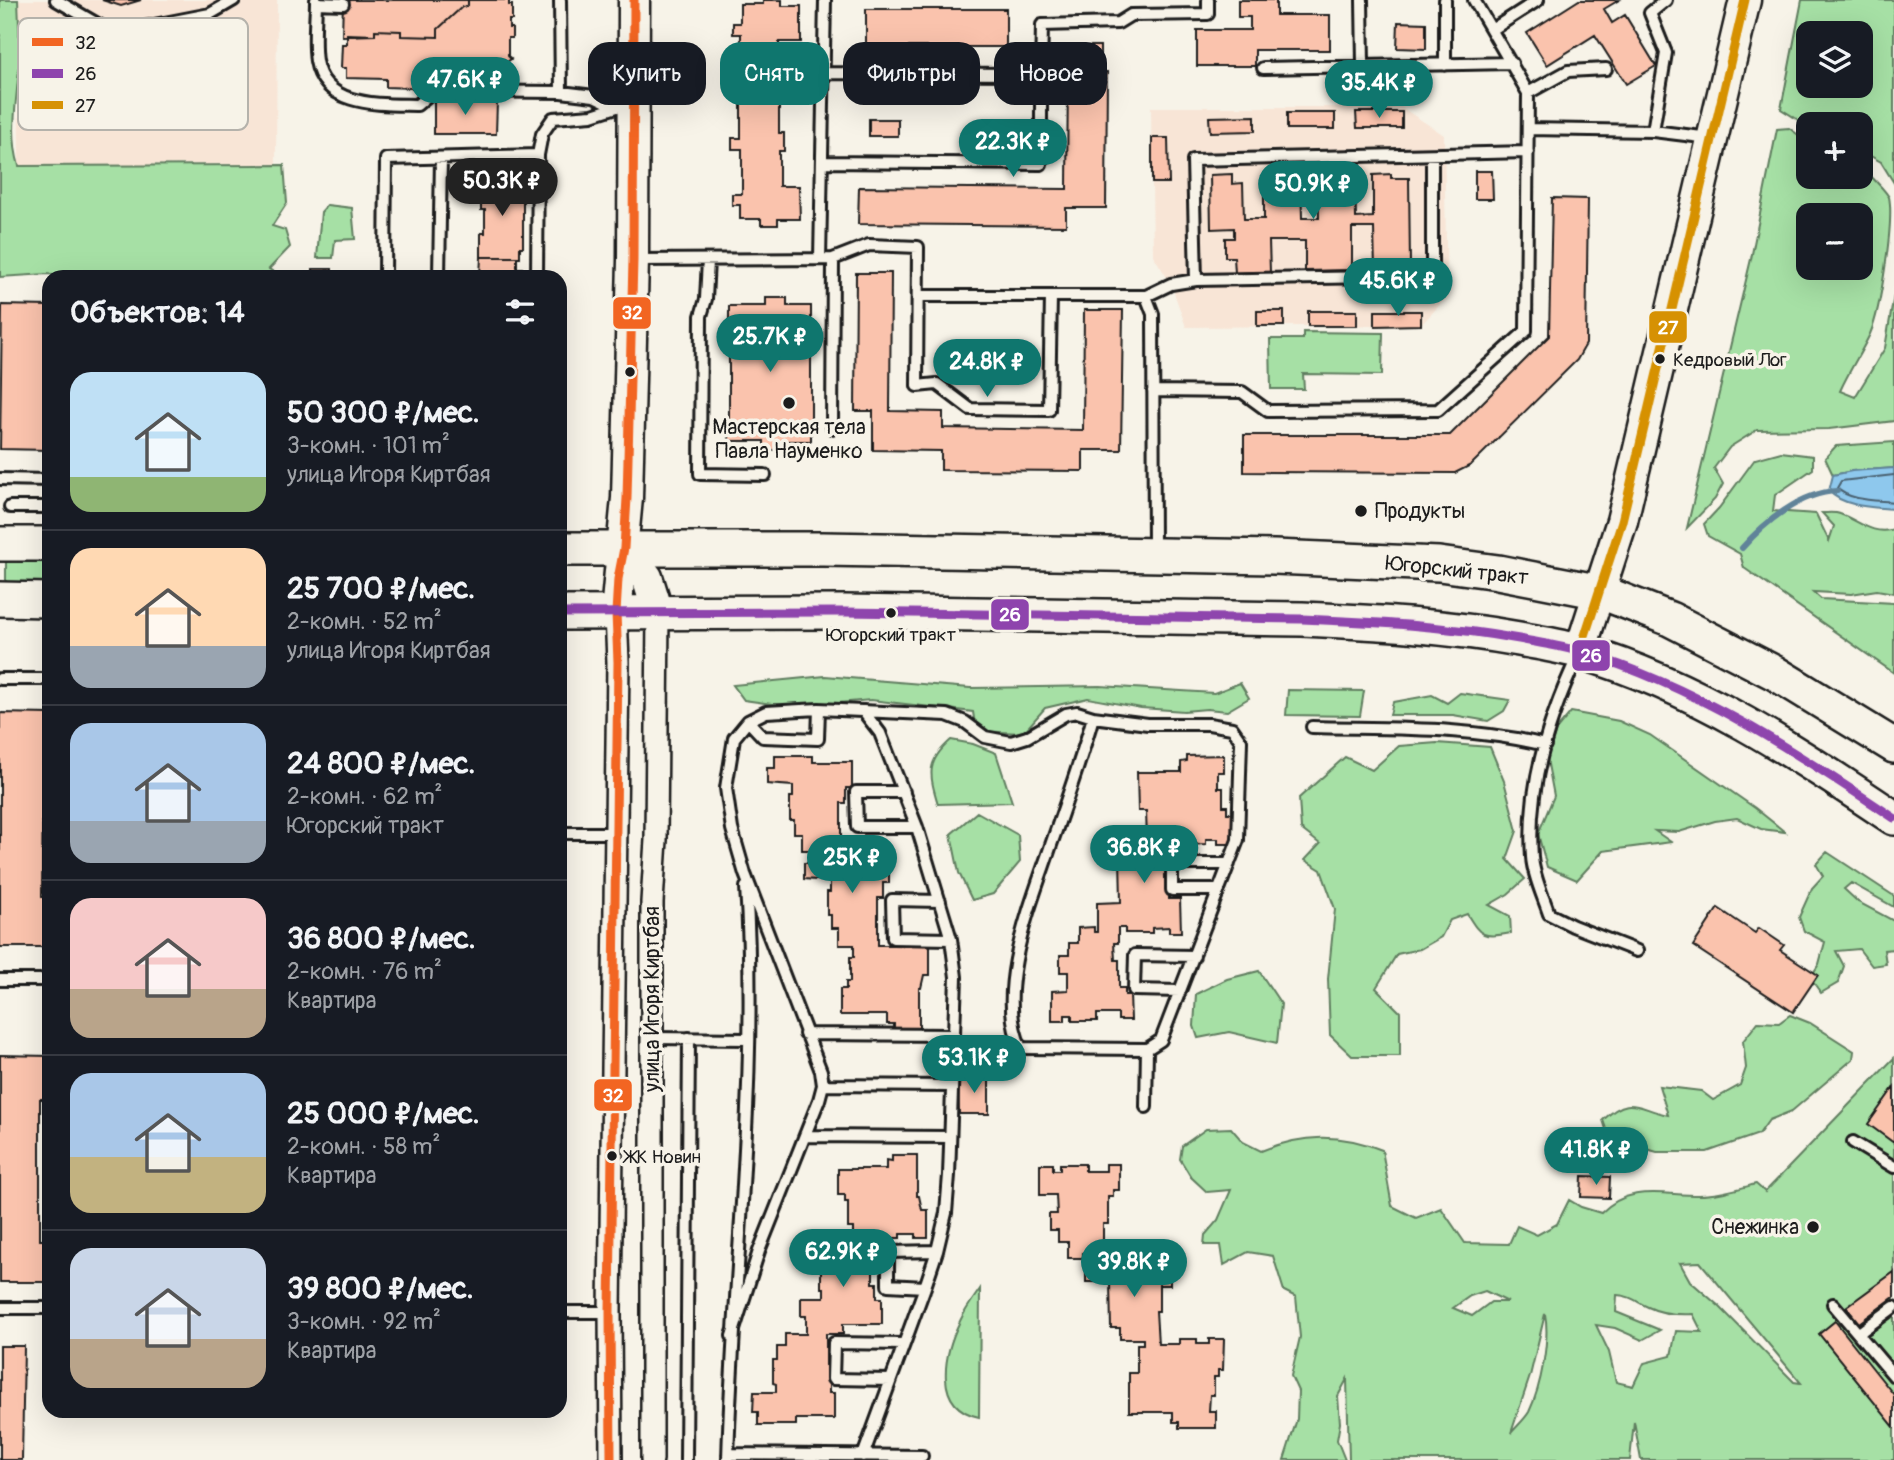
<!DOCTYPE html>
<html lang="ru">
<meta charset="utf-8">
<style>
body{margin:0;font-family:Pangolin,sans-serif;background:#20242c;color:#f1f3f6;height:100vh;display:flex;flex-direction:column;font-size:26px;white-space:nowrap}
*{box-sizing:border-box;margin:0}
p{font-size:23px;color:#9ea1a6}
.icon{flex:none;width:38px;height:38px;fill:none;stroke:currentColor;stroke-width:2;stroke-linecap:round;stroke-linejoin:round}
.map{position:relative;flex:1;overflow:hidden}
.sheet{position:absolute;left:42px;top:270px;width:525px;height:1148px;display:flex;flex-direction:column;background:#171b24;border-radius:21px;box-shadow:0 7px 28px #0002}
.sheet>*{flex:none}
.guide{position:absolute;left:588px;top:42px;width:665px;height:63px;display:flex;gap:14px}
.controls{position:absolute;left:1796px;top:21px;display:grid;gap:14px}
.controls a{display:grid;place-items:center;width:77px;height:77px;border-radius:14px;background:#171b24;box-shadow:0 7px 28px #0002;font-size:35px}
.price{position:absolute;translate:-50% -60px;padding:0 16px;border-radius:24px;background:#0f766e;color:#fff;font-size:23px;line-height:46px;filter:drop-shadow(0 2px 4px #0008)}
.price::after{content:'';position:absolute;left:50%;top:42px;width:21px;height:16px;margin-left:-10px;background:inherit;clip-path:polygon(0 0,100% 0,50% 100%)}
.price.current{background:#222;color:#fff}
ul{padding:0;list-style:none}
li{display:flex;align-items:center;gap:21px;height:175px;padding:0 28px}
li+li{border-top:2px solid #363941}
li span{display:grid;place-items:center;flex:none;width:196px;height:140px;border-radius:21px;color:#555}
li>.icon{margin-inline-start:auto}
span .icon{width:84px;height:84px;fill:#fffc;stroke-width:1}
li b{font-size:30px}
h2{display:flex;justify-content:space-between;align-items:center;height:84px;padding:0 28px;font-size:30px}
.tag{padding:0 24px;border-radius:21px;background:#171b24;box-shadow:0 7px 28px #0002;font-size:24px;line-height:63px}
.tag.current{background:#0f766e;color:#fff}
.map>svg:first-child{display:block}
.built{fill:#f8e5d6}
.green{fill:#a6e0a5;stroke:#617e60;stroke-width:2;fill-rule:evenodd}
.water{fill:#8ec8ed;stroke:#608399;stroke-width:2}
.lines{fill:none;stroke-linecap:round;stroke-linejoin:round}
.shore{stroke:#4a6170;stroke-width:2}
.stream{stroke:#608399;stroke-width:6}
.building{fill:#fac3ad;stroke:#1c1c1c;stroke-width:2}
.lane-casing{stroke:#1c1c1c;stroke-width:16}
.street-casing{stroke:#1c1c1c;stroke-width:26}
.secondary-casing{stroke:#1c1c1c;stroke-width:35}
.primary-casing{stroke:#1c1c1c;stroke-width:38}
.lane{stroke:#f7f3e8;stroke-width:10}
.street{stroke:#f7f3e8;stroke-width:21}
.secondary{stroke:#f7f3e8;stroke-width:30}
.primary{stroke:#f7f3e8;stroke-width:33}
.bus-1-casing{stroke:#f7f3e8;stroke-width:14}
.bus-2-casing{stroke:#f7f3e8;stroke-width:14}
.bus-3-casing{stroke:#f7f3e8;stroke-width:14}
.bus-1{stroke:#f26522;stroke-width:9}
.bus-2{stroke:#8e44ad;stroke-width:9}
.bus-3{stroke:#d69104;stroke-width:9}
.bus-dot{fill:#1c1c1c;stroke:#f7f3e8;stroke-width:2.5}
.labels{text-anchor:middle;stroke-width:7;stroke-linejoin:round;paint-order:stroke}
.bus-label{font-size:19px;fill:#1c1c1c;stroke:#f7f3e8;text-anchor:start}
.poi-label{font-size:21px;fill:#1c1c1c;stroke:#f7f3e8}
.street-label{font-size:21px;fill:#1c1c1c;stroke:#f7f3e8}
.key{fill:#f7f3e8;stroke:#b5b2ab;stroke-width:2}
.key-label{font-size:19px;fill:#1c1c1c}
.line-badge{stroke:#f7f3e8;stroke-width:2.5}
.badge-label{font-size:19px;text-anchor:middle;font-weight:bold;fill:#fff}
</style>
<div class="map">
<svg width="1894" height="1460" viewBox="0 0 1894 1460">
<rect width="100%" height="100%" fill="#f7f3e8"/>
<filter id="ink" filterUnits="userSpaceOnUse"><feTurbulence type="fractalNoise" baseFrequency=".0143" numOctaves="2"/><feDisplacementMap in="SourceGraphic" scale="14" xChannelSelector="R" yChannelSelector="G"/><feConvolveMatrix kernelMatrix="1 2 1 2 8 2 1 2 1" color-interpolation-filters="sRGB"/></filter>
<g filter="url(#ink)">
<path class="built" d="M18,0H277L276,164L19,166Z
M1151,107H1401L1444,135L1447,297L1421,325L1186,327L1171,284L1153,255Z"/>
<path class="green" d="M0,0H18C19,22 20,45 19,67C17,100 9,133 19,166L284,165L287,203L272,226L285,230L290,247L269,269L280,276H58L48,274L0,277Z
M1802,0H1894V183L1881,162L1860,150V124L1808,126L1781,109ZM1808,33H1860V86H1808Z
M1789,128L1808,142V177H1860V165C1869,175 1882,186 1889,197C1894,220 1881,309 1870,334C1861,353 1849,371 1840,391L1855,397L1885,348L1894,295V421L1829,429L1757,430L1730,447L1714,468L1723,484L1715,499L1687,528L1751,259L1777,129ZM1808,215H1860V268H1808Z
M327,205L352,208L355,239L335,240L333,258H317L321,212Z
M1303,332L1383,333L1382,375L1303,374L1304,389H1271L1270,339H1303Z
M1894,442V468L1852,471L1833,475L1825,458L1836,446Z
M1781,452L1813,456V469L1775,495L1773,511L1816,514L1829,541L1834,526L1822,513C1828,513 1835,512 1840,514C1858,520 1872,536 1894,529V593L1877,590L1851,594L1813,592L1821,599L1894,603V673L1744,568L1740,554L1708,536L1704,524L1719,508L1755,459Z
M6,562H49V584H6Z
M825,676L970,688L1100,686L1214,693L1240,683L1249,698L1227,711L1207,709L1184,711L1141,708L1088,698L1045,708L1023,733L976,731L973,712L871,700L794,707L744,700L733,685Z
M1288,690L1364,691L1360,716L1286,715Z
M1460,693L1510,700L1504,711L1488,721L1453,715H1390L1393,702L1432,695L1447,703Z
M1571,712L1619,721L1650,735L1755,808L1785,832L1761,829L1737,818L1715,821L1679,832L1655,831L1671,842L1603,851L1577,880L1547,867L1538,834L1554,796L1547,759L1556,730Z
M951,740L973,744L996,753L1012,802L938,804C929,774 926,762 951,740Z
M1437,743L1490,747L1504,781L1517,831L1507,859L1525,879L1508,894L1489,905L1510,916L1511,933C1483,938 1481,937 1467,914L1450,920L1441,937L1420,949L1397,954L1376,988L1400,1012V1056H1352L1330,1035L1328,979L1335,909L1321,870L1305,860L1320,844L1301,829L1299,798L1345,757L1372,770L1399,746Z
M977,812L1018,835L1020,862L993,894L972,900L959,873L951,834Z
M1827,852L1894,896V907L1851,883L1844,889L1858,902L1894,921V949L1884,950L1886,964L1872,966L1859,949L1836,951L1844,966L1838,983L1821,993L1810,978L1819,964L1825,942L1804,931L1799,917L1812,888L1823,876L1816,864Z
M1259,971L1281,1004L1277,1043L1229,1032L1198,1038L1194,1026L1196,994L1227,979Z
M1790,1015L1810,1023L1854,1051L1853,1059L1792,1111L1769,1120L1759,1134L1707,1152H1657L1609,1138L1603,1120C1630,1094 1636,1108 1668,1115L1659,1086L1701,1091L1713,1100L1740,1085L1746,1068L1743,1041L1758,1022L1779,1023Z
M1894,1058V1460H1641L1634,1421L1630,1460H1349L1347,1379L1338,1396L1340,1423L1337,1440L1345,1460H1284L1297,1419L1298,1391L1291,1376L1300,1337L1296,1297L1284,1291L1273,1256L1248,1252L1224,1265L1221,1245H1204L1205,1235L1218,1220L1231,1190L1207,1192L1191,1177L1180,1159L1182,1146L1206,1129L1231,1128L1243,1142L1261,1151C1302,1134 1340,1133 1382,1150L1392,1206L1416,1218L1441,1208L1465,1243L1509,1244L1517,1226L1537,1235L1557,1224L1569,1200L1581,1207L1601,1213C1630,1184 1661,1195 1698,1195C1718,1195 1737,1189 1756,1184L1765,1192ZM1700,1262L1801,1383H1800L1794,1382L1720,1307L1690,1281L1680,1263ZM1485,1291L1508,1302H1491L1472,1316L1453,1308L1470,1296ZM1617,1295C1631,1296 1635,1301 1648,1307C1662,1314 1677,1315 1693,1314L1702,1332L1676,1331L1671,1356L1644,1363L1633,1386L1616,1382L1609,1352L1596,1325L1615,1328L1642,1340L1660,1330L1616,1312ZM1545,1314C1550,1340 1541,1387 1529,1412C1525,1419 1517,1426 1511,1433L1530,1376Z
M980,1289L979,1417C932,1407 944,1354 960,1321C965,1310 973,1299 980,1289Z"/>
<path class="water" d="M1894,468V509C1874,507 1843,507 1829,491L1833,475L1852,471Z"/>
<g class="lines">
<path class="shore" d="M1894,475L1841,481L1837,488C1849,501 1877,500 1894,502"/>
<path class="stream" d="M1742,548C1764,523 1801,492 1837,491"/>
</g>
<path class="building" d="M102,0H141L121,6Z
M343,0H468V6L462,7L438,29V37L401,36V31L375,30V35L342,36Z
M468,0H509V5H512V20H509V28H512V38H508V56L511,59L482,82L442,81V86H425V81L412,80V88L386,87V79L346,78V68H341L342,44H347V34L375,35V30L401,31V36L438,37V29L462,7L468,6Z
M763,0H782V6H801V42H779V76H784L785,94H779V133H784V151H779V186H799L800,219H778V225H761V219H740V205H732V194H742V149H732V138H741V91L732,92V79H741V34H733V23H740V4H763Z
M1238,0H1276V15H1330V50H1255V66H1197V30H1250V17H1238Z
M1579,0H1619L1604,9L1612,23L1625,15L1656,66L1626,84L1595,35L1547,65L1527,33Z
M866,9H1006V47H866Z
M1398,22L1426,23V49L1397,48Z
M1072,46H1100V66H1072Z
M1068,71L1107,72L1106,208H1066V226L858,224L859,187L1067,189Z
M434,101H497L496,134H434Z
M1356,112H1402V128H1357Z
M1287,113H1335V129H1287Z
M1255,116V131L1210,132L1209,117Z
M869,119H898V136H869Z
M1152,138H1168L1169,183H1152Z
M1269,169H1278L1285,178H1301L1302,218H1319L1318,177L1323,170H1332L1338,177H1355L1356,218L1373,217V175L1391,174V178H1409L1410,266H1393V270H1375L1374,228H1352V270L1305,271V241H1269L1270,272L1235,273L1234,257H1225V238H1234V228L1211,229L1210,175L1232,174V184L1243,183L1244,219H1264V175Z
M1475,171H1492L1493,199H1475Z
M491,176H510V182H518V192H523V247H520V257H481V233H485V210H481V182H491Z
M1552,198L1588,199L1586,344L1577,360L1471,465L1455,473L1244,472V435H1450L1549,336Z
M481,257H517V268H522V276H480Z
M313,269H332V276H313Z
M856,273H891L890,411L943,412V428L1083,430L1084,310H1123L1121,450H1083V471L941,470V451L873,450V411H855Z
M766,298H787V306H811V441H785V450H764V441H729V306H766Z
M2,305L49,306V450L0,449Z
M1257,311H1284V326H1257Z
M1308,311H1357V326H1308Z
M1375,311H1421V325L1375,326Z
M1025,352V372H1001V353Z
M0,713L49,714V761H43L42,897H49V947H0Z
M1224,755V772H1218V788H1223V806H1227V813H1233V844H1218V839H1206V844L1188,845V840H1168L1166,872H1169V899H1180L1181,932H1169V927L1152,928V933H1125V928H1118V943H1114L1115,960H1119V988H1125V995H1130L1131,1020H1118V1014H1097V1021H1072V1015H1065V1021H1052V991L1068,990V972H1060V955H1069V943H1078V928L1094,927V932H1097V903L1121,902L1120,856H1129V846L1152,845V840H1147L1146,811H1138L1137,772H1181V762L1187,761V756Z
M775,756H813V762H852V788H846V803H841V850H850V857H889V883H883V898H878V945H930V975H924L921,988H919V1030H894V1024H887V1015H840V989H846V982H850V957H854V945H839V928H831V915H827V892H830V881L804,879V863H812V850H802V833H794V820H790V797H793V786L767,784V768H775Z
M1718,908L1755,933L1759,928L1784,945L1780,950L1818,975L1793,1012L1693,946Z
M0,1055L49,1056V1099H40V1240H49V1282H0Z
M989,1075V1114H959L958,1076Z
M1894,1087V1143L1868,1124Z
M892,1155H917V1196H919L922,1210H928V1238H916V1234H900V1238H873V1283H877V1298H882V1324H843V1334H826V1378H829V1393H834V1419H796V1425H758V1412H753L754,1392H776V1384L773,1383V1360H777V1347H785V1334H806V1316H801V1297H824V1288H821V1265H825V1252H833V1237H853V1228H848V1202H845V1195H838V1169H886V1160L892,1161Z
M1040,1164H1053V1170H1060V1164H1085V1171H1106V1164H1119V1190H1113V1196H1108V1224H1103V1241H1108V1257H1114V1251H1141V1256H1158V1252H1170V1285H1159V1311H1156L1158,1344H1179V1339H1197V1344H1209V1339H1224L1223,1370H1218V1377H1214V1395H1210L1209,1411H1216V1428H1179V1422H1173V1412H1129V1373H1137V1344H1143V1339H1120V1328H1111L1110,1282H1086V1253H1083V1258H1068V1242H1058V1230H1049V1214H1057L1056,1195H1040Z
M1582,1176L1610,1177L1609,1198L1581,1197Z
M1894,1272V1297L1859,1323L1846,1307Z
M1835,1321L1894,1395V1427L1819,1334Z
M0,1346H24L22,1460H0Z"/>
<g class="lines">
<g class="lane-casing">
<path id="lane" d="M56,0L113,33L210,14L234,0
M316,0C316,19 313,41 316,61C324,108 381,104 417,105L433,91L561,92L594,96L617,107
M560,0L561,92
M1362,0L1363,65
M316,3L343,4
M1493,29L1538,0
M1445,65V0
M1263,68L1512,63
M823,73L1041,74L1042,25L1118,23L1131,15L1208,14V0
M1528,93L1568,71L1606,69
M1528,129L1653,131L1710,138
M1653,131L1666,53L1650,13L1666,0
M822,162L1041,164V74
M820,259L825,0
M635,260L833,259L869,245L918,247L917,386L937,384L970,409L1049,410L1051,296
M708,260L706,299L701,316L700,474L765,475
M385,276L386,159L538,155
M439,276L441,158
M537,276L538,155L542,134L553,118L592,115L617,107
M1196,280L1193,160L1528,152
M918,296H1146L1171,284L1196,280L1432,276V155
M1146,296L1153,314L1154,551
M1153,391L1242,392L1268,411L1438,410L1526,331L1528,93L1474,0
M832,428L833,259
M0,479L49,480
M10,507H49
M1579,654C1549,716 1527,787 1532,857C1533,875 1543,896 1549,914L1573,926L1637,951
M0,679H49
M863,711L880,733L917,827L951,939L956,977L949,1175L946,1213L937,1251L925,1287L863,1456
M748,721L763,737L818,739L819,709
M1312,727C1390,729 1469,726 1545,745
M904,792H856L857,827H917
M560,833H615
M1219,890H1172V864H1229
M940,901L892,900L893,938L951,939
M0,980H49
M1180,991L1134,990L1135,955L1194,956
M805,1034L954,1035
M652,1038L748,1039
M823,1085L952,1086
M1146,1107L1147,1049
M805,1136L950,1137
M1853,1142L1894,1167
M925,1287L888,1285V1252L937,1251
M1833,1304L1894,1376
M0,1308H49
M560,1312H610
M1859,1333L1894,1307
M732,1336L759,1251L819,1100L823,1085L821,1071L745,874L732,829L726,788L734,738L748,721L766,712L819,709L947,715L965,722L985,737L1011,742L1027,737L1066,714L1077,712L1093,717L1148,724H1209L1232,728L1241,741L1238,840L1161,1040L1147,1049L1021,1048C994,991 1032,902 1051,845C1066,802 1081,760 1093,717
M891,1380L833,1379L834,1343L904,1344
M728,1454L922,1456
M686,1460L689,1038
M728,1460C733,1270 759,1078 746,887"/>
</g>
<g class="street-casing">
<path id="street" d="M611,1460L610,1312L618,662L616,613
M652,1460V902L656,840L658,612"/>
</g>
<g class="secondary-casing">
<path id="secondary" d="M624,548L647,577L658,612
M616,613L627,498L633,260L634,0
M1580,651L1622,521L1745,0"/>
</g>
<g class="primary-casing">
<path id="primary" d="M0,544H49
M560,549H823L1274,557L1439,564L1498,572L1601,592L1670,619L1775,673L1894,746
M0,599L49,600
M560,613L845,612L1302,619C1375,622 1447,626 1519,639C1540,643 1561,646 1581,652C1696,686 1796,752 1894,818"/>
</g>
<use href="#lane" class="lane"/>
<use href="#street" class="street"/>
<use href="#secondary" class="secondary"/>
<use href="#primary" class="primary"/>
<g class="bus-1-casing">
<path id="bus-1" d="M611,1460L610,1312L618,662L616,613L618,579L624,548L627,498L633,260L634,0"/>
</g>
<g class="bus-2-casing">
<path id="bus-2" d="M560,613L845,612L1302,619C1375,622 1447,626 1519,639C1540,643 1561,646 1581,652C1696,686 1796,752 1894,818"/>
</g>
<g class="bus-3-casing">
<path id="bus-3" d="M1580,651L1622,521L1745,0"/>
</g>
<use href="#bus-1" class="bus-1"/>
<use href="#bus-2" class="bus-2"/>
<use href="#bus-3" class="bus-3"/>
</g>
</g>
<g class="bus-dot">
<circle cx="1660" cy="359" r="6"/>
<circle cx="630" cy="372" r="6"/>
<circle cx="789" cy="403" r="7"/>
<circle cx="1361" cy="511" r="7"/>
<circle cx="891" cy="613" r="6"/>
<circle cx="612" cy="1156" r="6"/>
<circle cx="1813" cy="1227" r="7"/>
</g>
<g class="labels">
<g class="bus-label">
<text x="1673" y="366">Кедровый Лог</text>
<text x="891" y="641" text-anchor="middle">Югорский тракт</text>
<text x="625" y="1163">ЖК Новин</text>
</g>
<g class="poi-label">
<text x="789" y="434">Мастерская тела<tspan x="789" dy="24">Павла Науменко</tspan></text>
<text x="1375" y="518" text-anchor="start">Продукты</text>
<text x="1799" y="1234" text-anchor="end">Снежинка</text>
</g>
<g class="street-label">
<text transform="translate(1457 570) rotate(6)" y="7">Югорский тракт</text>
<text transform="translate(652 999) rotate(-90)" y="7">улица Игоря Киртбая</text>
</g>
</g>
<rect x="18" y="18" width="230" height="112" rx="10" class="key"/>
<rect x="32" y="38" width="31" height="8" fill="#f26522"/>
<rect x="32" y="69" width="31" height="9" fill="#8e44ad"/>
<rect x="32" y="101" width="31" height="8" fill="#d69104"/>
<g class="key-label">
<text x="75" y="49">32</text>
<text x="75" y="80">26</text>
<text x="75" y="112">27</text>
</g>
<g class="line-badge">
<rect x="612" y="296" width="40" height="34" rx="7" fill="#f26522"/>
<rect x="1648" y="310" width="40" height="34" rx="7" fill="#d69104"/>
<rect x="990" y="598" width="40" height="33" rx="7" fill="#8e44ad"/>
<rect x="1571" y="639" width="40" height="33" rx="7" fill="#8e44ad"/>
<rect x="593" y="1078" width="40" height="34" rx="7" fill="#f26522"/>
</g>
<g class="badge-label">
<text x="632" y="319">32</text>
<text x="1668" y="334">27</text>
<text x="1010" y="621">26</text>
<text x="1591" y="662">26</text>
<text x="613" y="1102">32</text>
</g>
</svg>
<div class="controls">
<a><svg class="icon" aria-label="layers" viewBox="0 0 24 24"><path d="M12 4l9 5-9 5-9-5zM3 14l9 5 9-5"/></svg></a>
<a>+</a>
<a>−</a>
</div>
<b class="price" style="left:465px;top:117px">47.6K ₽</b>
<b class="price" style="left:1379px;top:120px">35.4K ₽</b>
<b class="price" style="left:1013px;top:179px">22.3K ₽</b>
<b class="price current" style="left:502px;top:218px">50.3K ₽</b>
<b class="price" style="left:1313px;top:221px">50.9K ₽</b>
<b class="price" style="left:1398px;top:318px">45.6K ₽</b>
<b class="price" style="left:770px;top:374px">25.7K ₽</b>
<b class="price" style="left:987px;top:399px">24.8K ₽</b>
<b class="price" style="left:1144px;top:885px">36.8K ₽</b>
<b class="price" style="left:852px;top:895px">25K ₽</b>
<b class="price" style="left:974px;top:1095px">53.1K ₽</b>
<b class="price" style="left:1596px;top:1187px">41.8K ₽</b>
<b class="price" style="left:843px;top:1289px">62.9K ₽</b>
<b class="price" style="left:1134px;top:1299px">39.8K ₽</b>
<div class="guide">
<a class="tag">Купить</a>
<a class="tag current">Снять</a>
<a class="tag">Фильтры</a>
<a class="tag">Новое</a>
</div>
<section class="sheet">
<h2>Объектов: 14<svg class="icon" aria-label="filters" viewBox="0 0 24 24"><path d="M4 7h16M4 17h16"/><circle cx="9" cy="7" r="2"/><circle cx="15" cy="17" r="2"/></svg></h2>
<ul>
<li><span style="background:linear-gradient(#bfe0f5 75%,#8fb573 0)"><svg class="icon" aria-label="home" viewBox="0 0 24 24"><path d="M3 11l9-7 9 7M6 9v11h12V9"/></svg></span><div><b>50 300 ₽/мес.</b><p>3-комн. · 101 m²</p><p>улица Игоря Киртбая</p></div></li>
<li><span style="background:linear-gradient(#ffd9b3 70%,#9aa5b1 0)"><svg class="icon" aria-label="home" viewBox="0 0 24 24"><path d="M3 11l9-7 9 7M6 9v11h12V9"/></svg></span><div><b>25 700 ₽/мес.</b><p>2-комн. · 52 m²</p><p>улица Игоря Киртбая</p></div></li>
<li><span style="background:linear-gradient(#a9c7e8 70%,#9aa5b1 0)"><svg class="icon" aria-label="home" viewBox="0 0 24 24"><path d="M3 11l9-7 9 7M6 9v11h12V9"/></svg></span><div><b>24 800 ₽/мес.</b><p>2-комн. · 62 m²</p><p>Югорский тракт</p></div></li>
<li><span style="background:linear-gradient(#f6c9c9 65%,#b9a48a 0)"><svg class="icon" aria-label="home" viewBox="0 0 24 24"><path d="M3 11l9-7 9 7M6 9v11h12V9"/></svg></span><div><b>36 800 ₽/мес.</b><p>2-комн. · 76 m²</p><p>Квартира</p></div></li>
<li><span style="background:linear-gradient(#a9c7e8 60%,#c2b280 0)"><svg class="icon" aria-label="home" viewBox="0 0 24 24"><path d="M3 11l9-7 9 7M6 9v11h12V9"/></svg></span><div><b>25 000 ₽/мес.</b><p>2-комн. · 58 m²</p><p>Квартира</p></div></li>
<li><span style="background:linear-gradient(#c9d6e8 65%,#b9a48a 0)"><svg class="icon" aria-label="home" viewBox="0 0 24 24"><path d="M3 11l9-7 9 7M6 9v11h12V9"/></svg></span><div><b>39 800 ₽/мес.</b><p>3-комн. · 92 m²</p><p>Квартира</p></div></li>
</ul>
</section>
</div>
